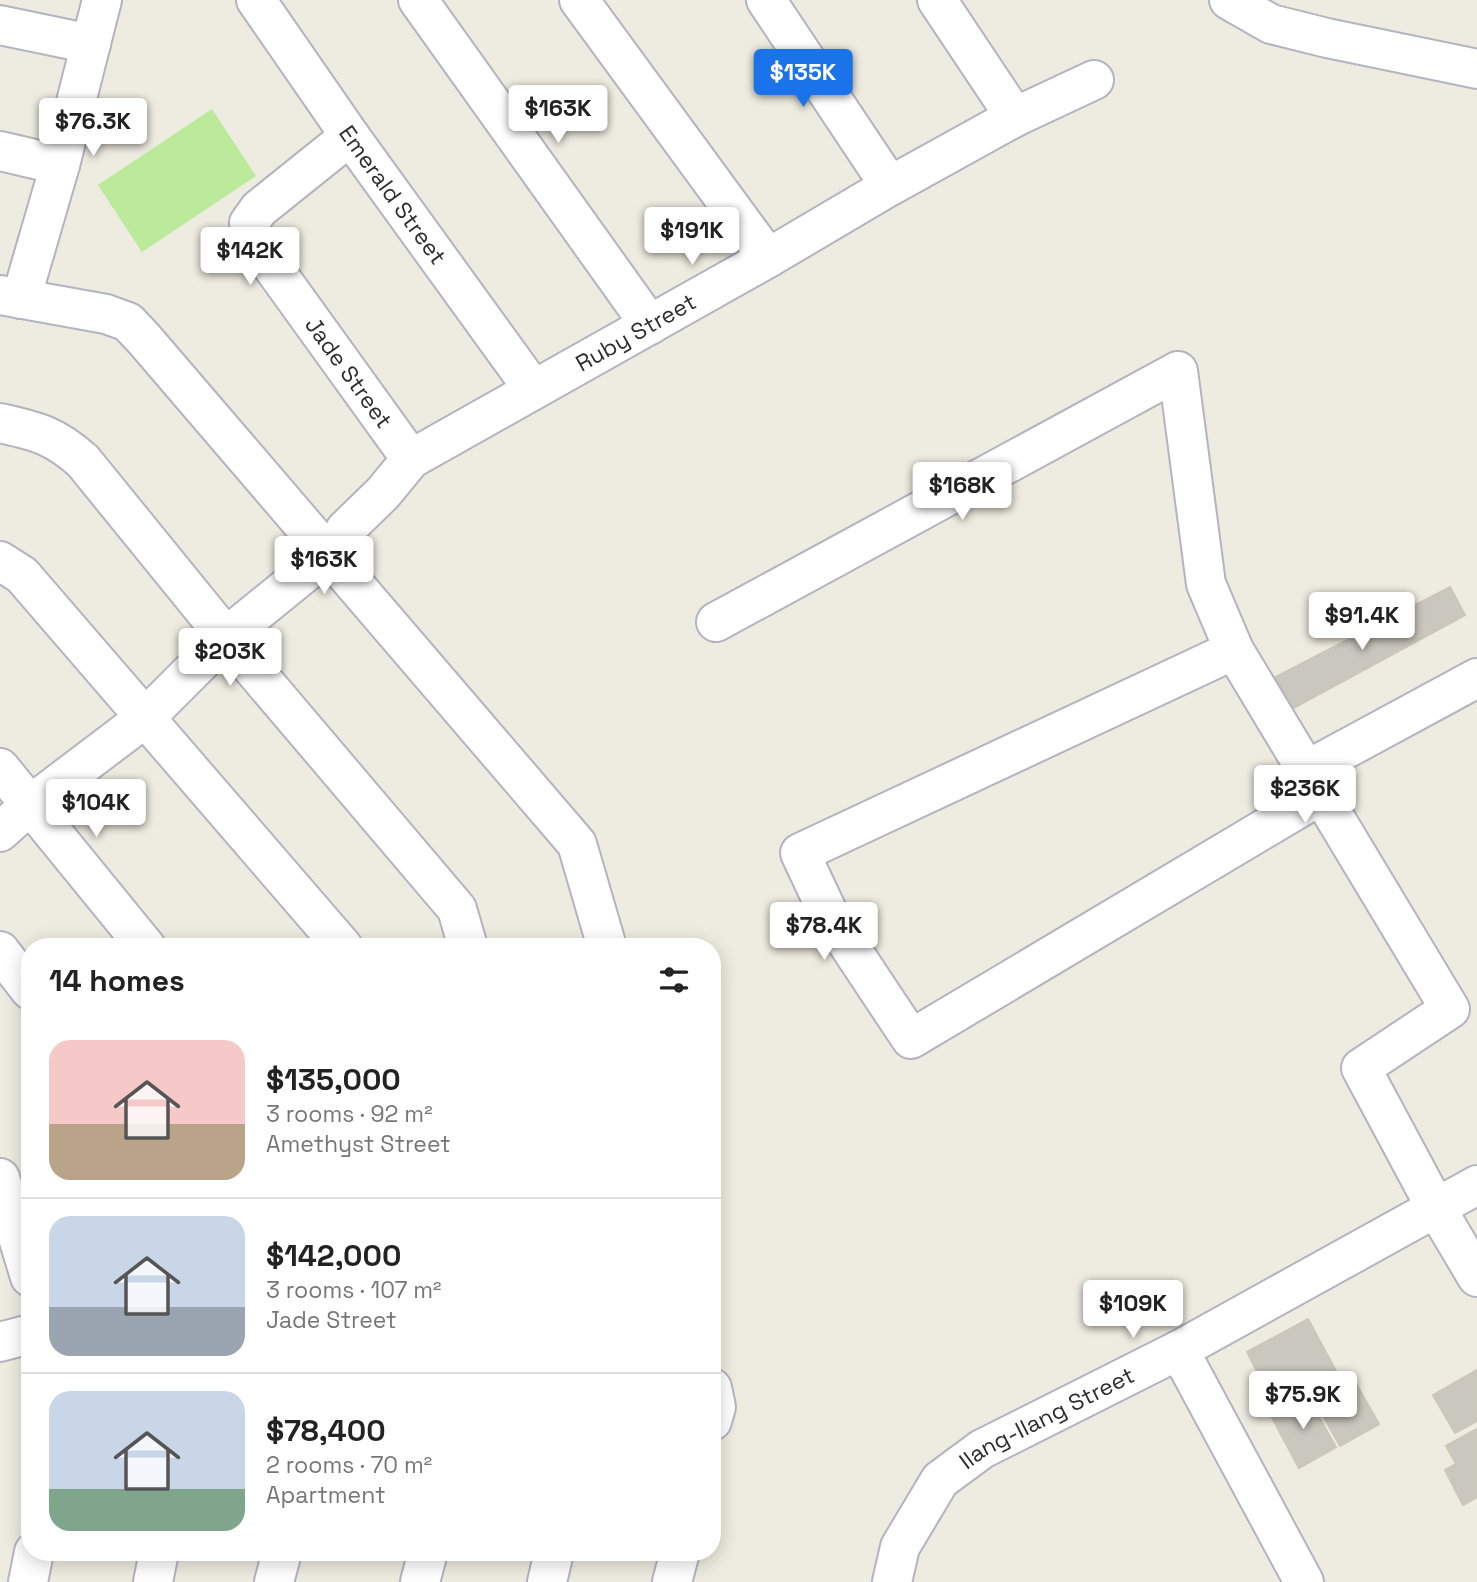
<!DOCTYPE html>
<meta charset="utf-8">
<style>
body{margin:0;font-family:"Space Grotesk",sans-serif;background:#f6f6f6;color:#222;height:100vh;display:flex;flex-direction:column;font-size:26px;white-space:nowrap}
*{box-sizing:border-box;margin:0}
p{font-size:23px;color:#767676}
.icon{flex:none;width:38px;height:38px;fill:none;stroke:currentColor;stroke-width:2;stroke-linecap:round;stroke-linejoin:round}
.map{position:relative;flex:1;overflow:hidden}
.sheet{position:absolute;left:21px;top:938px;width:700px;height:623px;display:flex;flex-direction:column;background:#fff;border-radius:28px;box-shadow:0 4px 18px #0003}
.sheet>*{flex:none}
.price{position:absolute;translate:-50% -60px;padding:0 16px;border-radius:7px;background:#fff;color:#222;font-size:23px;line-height:46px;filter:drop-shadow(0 2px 4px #0008)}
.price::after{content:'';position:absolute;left:50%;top:42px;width:21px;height:16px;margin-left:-10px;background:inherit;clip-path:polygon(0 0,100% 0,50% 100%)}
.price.current{background:#1a73e8;color:#fff}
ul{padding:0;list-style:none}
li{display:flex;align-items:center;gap:21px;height:175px;padding:0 28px}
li+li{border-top:2px solid #e0e0e0}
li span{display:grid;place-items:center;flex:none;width:196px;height:140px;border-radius:21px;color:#555}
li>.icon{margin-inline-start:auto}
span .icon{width:84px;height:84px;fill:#fffc;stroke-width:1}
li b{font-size:30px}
h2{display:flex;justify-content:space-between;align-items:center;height:84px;padding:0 28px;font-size:30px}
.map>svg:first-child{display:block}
.pitch{fill:#baea9a}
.building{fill:#cac7bf;stroke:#cac7b9;stroke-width:2}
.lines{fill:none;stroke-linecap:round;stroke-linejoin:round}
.minor-casing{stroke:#b3b4c0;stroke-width:42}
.minor{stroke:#fff;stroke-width:38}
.labels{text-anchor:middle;stroke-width:5;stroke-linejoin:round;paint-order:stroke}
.street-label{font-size:23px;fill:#2d2d2d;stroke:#fff}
</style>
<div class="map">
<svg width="1477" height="1582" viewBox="0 0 1477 1582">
<rect width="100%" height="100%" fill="#eeebe0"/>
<path class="pitch" d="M212,109L256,176L142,252L98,185Z"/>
<path class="building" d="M1450,587L1465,615L1279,716L1262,684Z
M1308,1319L1336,1371L1274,1404L1247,1352Z
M1477,1370V1421L1455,1433L1433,1395Z
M1354,1380L1379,1424L1340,1446L1315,1402Z
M1306,1394L1336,1447L1299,1468L1270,1414Z
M1477,1429V1497L1463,1505L1445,1470L1456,1464L1446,1446Z"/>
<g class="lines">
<g class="minor-casing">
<g id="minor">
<path id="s1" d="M256,0L350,136L533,389"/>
<path d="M418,0L650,325"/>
<path d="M579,0L768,258"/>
<path d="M766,0L890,186"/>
<path d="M937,0L1015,117"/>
<path d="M1229,0L1271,24L1327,38L1477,69"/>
<path d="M0,25L91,44"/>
<path id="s2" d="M350,136L259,209L249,223L251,237L411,459"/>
<path d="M0,151L60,165"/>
<path d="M0,295L106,314L128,322L144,339L577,844L607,947"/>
<path d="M21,299L60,165L102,0"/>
<path d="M0,423C36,431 54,435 83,461L226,637L457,909L468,947"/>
<path id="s3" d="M345,530L383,493L411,459L768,258L890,186L1015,117L1094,80"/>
<path d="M0,561L22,575L343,947"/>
<path d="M716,622L1178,371L1206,584L1234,650L1450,1009L1361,1068L1436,1208L1477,1277"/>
<path d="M1234,650L800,853L830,917L911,1039L1321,795"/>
<path d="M0,768L146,947"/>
<path d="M1307,770L1477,678"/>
<path d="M0,832L30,805L145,718L226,637L328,554"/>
<path d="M0,951L30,990"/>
<path d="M0,1178L30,1277"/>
<path d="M0,1342L30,1334"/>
<path d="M1179,1350L1304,1582"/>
<path d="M712,1388L716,1407L712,1421"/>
<path d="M28,1582L34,1552"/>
<path d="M153,1582L159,1552"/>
<path d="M274,1582L282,1552"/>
<path d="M420,1582L428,1552"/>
<path d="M547,1582L554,1552"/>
<path d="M672,1582L680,1552"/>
<path id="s4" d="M892,1582L900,1547L940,1480L982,1449L1179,1350L1477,1185"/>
</g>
</g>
<use href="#minor" class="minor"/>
</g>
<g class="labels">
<g class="street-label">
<text dy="8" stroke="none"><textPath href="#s1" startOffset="238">Emerald Street</textPath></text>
<text dy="8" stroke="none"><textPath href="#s3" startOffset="355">Ruby Street</textPath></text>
<text dy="8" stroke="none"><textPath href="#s2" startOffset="315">Jade Street</textPath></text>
<text dy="8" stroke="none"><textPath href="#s4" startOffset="238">Ilang-Ilang Street</textPath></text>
</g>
</g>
</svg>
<b class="price current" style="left:803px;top:109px">$135K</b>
<b class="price" style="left:558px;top:145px">$163K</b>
<b class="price" style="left:93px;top:158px">$76.3K</b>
<b class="price" style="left:692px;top:267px">$191K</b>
<b class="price" style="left:250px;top:287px">$142K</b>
<b class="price" style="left:962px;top:522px">$168K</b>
<b class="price" style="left:324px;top:596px">$163K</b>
<b class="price" style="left:1362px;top:652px">$91.4K</b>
<b class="price" style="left:230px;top:688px">$203K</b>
<b class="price" style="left:1305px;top:825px">$236K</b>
<b class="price" style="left:96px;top:839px">$104K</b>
<b class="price" style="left:824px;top:962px">$78.4K</b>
<b class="price" style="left:1133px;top:1340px">$109K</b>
<b class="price" style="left:1303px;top:1431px">$75.9K</b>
<section class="sheet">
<h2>14 homes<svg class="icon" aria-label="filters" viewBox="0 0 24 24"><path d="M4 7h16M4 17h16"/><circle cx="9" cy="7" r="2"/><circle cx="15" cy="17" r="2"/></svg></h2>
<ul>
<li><span style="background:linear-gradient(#f6c9c9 60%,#b9a48a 0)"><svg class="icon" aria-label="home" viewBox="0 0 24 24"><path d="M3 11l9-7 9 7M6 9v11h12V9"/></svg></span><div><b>$135,000</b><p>3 rooms · 92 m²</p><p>Amethyst Street</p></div></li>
<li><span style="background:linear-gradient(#c9d6e8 65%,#9aa5b1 0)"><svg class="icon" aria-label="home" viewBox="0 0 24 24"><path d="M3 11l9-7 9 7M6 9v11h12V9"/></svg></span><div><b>$142,000</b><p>3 rooms · 107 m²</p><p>Jade Street</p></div></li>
<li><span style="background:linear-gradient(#c9d6e8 70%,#7fa58c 0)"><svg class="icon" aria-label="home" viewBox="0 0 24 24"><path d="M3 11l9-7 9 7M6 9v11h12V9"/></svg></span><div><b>$78,400</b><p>2 rooms · 70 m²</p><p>Apartment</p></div></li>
</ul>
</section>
</div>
